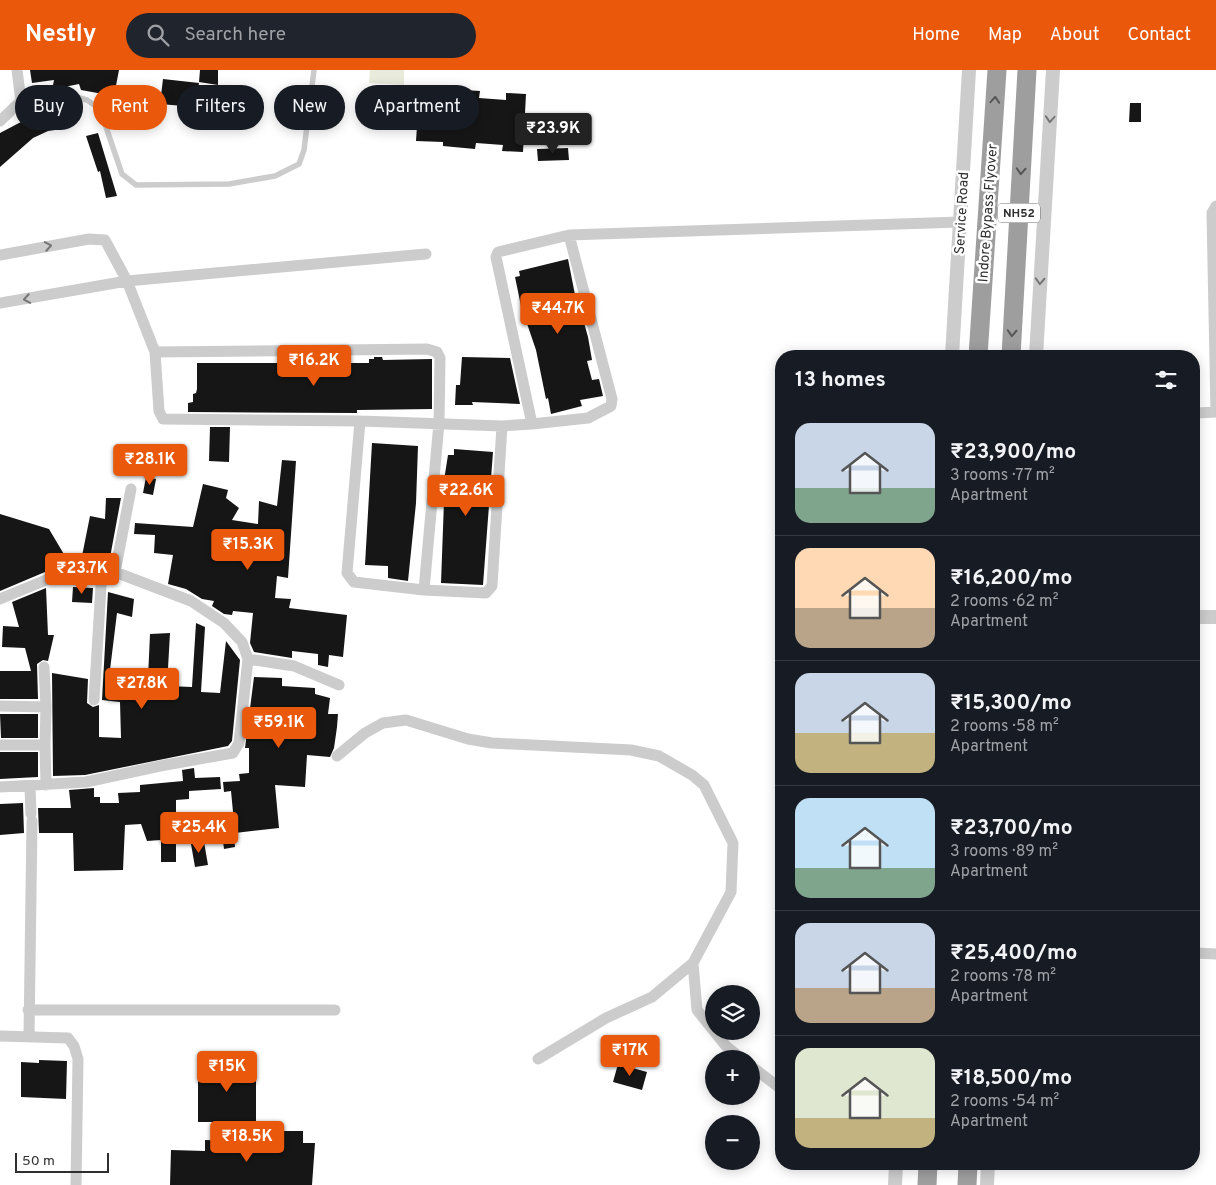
<!DOCTYPE html>
<meta charset="utf-8">
<style>
body{margin:0;font-family:Overpass,sans-serif;background:#20242c;color:#f1f3f6;height:100vh;display:flex;flex-direction:column;font-size:19px;white-space:nowrap}
*{box-sizing:border-box;margin:0}
p{font-size:16px;color:#9ea1a6}
.icon{flex:none;width:28px;height:28px;fill:none;stroke:currentColor;stroke-width:2;stroke-linecap:round;stroke-linejoin:round}
.map{position:relative;flex:1;overflow:hidden}
.details{position:absolute;left:775px;top:280px;width:425px;height:820px;display:flex;flex-direction:column;background:#171b24;border-radius:20px;box-shadow:0 2px 12px #0003}
.details>*{flex:none}
.top-card{position:absolute;left:15px;top:15px;width:475px;height:45px;display:flex;gap:10px}
.controls{position:absolute;left:705px;top:915px;display:grid;gap:10px}
.controls a{display:grid;place-items:center;width:55px;height:55px;border-radius:50%;background:#171b24;box-shadow:0 2px 12px #0003;font-size:25px}
.scale{position:absolute;left:15px;bottom:12px;width:94px;box-sizing:border-box;padding-left:5px;border:2px solid #2f2f2f;border-top:0;font-size:14px;line-height:18px;white-space:nowrap;color:#2f2f2f;-webkit-text-stroke:4px #fff;paint-order:stroke}
.price{position:absolute;translate:-50% -42px;padding:0 11px;border-radius:5px;background:#ea580c;color:#fff;font-size:16px;line-height:32px;filter:drop-shadow(0 1px 2px #0008)}
.price::after{content:'';position:absolute;left:50%;top:30px;width:15px;height:11px;margin-left:-8px;background:inherit;clip-path:polygon(0 0,100% 0,50% 100%)}
.price.selected{background:#222;color:#fff}
ul{padding:0;list-style:none}
li{display:flex;align-items:center;gap:15px;height:125px;padding:0 20px}
li+li{border-top:1px solid #363941}
li span{display:grid;place-items:center;flex:none;width:140px;height:100px;border-radius:15px;color:#555}
li>.icon{margin-inline-start:auto}
span .icon{width:60px;height:60px;fill:#fffc;stroke-width:1}
li b{font-size:21px}
h2{display:flex;justify-content:space-between;align-items:center;height:60px;padding:0 20px;font-size:21px}
.chip{padding:0 18px;border-radius:22px;background:#171b24;box-shadow:0 2px 12px #0003;font-size:18px;line-height:45px}
.chip.selected{background:#ea580c;color:#fff}
header{display:flex;align-items:center;gap:30px;box-sizing:border-box;height:70px;padding:0 25px;background:#ea580c;color:#fff}
header strong{font-size:24px}
nav{display:flex;gap:28px;margin-inline-start:auto;font-size:18px}
.search{width:350px;height:45px;background:#20242c;display:flex;align-items:center;gap:12px;box-sizing:border-box;padding:0 18px;border-radius:28px;color:#9ea1a6;font-size:19px}
.map>svg:first-child{display:block}
.green{fill:#e9ebdd}
.building{fill:#161616}
.lines{fill:none;stroke-linecap:round;stroke-linejoin:round}
.service{stroke:#ccc;stroke-width:5.5}
.minor{stroke:#ccc;stroke-width:11}
.tertiary{stroke:#ccc;stroke-width:14}
.trunk{stroke:#9e9e9e;stroke-width:19}
.oneway{stroke:#565656}
.oneway2{stroke:#767676}
.labels{text-anchor:middle;stroke-width:5;stroke-linejoin:round;paint-order:stroke}
.shield{fill:#fff;stroke:#6d6d6d;stroke-width:1}
.shield-label{font-size:12px;font-weight:bold;fill:#2f2f2f}
.street-label{font-size:14px;fill:#2f2f2f;stroke:#fff}
</style>
<header>
<strong>Nestly</strong>
<div class="search"><svg class="icon" aria-label="search" viewBox="0 0 24 24"><circle cx="10" cy="10" r="6"/><path d="M15 15l6 6"/></svg>Search here</div>
<nav><a>Home</a><a>Map</a><a>About</a><a>Contact</a></nav>
</header>
<div class="map">
<svg width="1216" height="1115" viewBox="0 0 1216 1115">
<rect width="100%" height="100%" fill="#fff"/>
<path class="green" d="M370,0H404V15L369,13Z"/>
<path class="building" d="M30,0H119L114,26L81,20L79,14L64,17L53,15L54,10L32,13Z
M200,0H218V15L199,12Z
M163,9L199,13L195,37L160,34Z
M447,19L480,21L479,28L506,30V23L526,24L523,82L502,81L503,75L476,73L475,79L443,76V72L416,71L419,26L447,27Z
M1130,33H1141V52H1129Z
M58,39L62,59L48,61L33,68L0,97V63L38,43Z
M98,63L117,126L106,128L100,101L98,102L86,66Z
M568,78L569,90L538,91L537,79Z
M568,189L577,235H579L588,267L592,290L587,291L592,310L599,309L603,326L580,330L582,336L551,344L548,328L546,329L536,280L521,236L515,207L520,206L519,201Z
M374,287H382L383,290L432,289V339L357,340V343L188,342V333L193,332V324L196,323L197,319V293H369V289H374Z
M462,287L510,288L520,334L472,332L473,335H455L456,315H460Z
M210,357H230L229,392L209,391Z
M372,373L418,376L416,433L408,511L388,508V496L365,495Z
M454,379L493,382L483,515L441,513L445,404L448,385H454Z
M282,390L296,391L288,508L277,506L275,528L291,529L289,538L347,545L343,587L329,585L328,597L318,595V584L292,581V588L254,582L250,573L253,543L233,541L232,545L224,544L212,536L214,531L202,529L186,519L168,514L173,485L154,483L155,465L134,464L135,453L193,457L203,414L228,420L226,428L239,438L232,450L258,454L259,431L277,436Z
M146,407L156,409L153,425L143,423Z
M106,428H121L109,493L67,495L70,483L82,486L90,446L105,449Z
M0,444L49,459L65,486L45,499V502L0,521Z
M73,517L93,518L92,533L72,532Z
M46,518L48,565H54L48,591L43,590L37,594L38,629H0V601H31L25,578L2,577L3,556L19,557L12,532Z
M108,522L134,529L132,547L117,543L109,608L126,609V629L147,630L150,564L170,563L167,616L192,617L196,553L205,557L201,622L220,623L226,571L240,590L232,671L228,676L85,705L53,706L52,603L88,609L87,633L93,637L99,635V667L121,668L120,632L102,630Z
M254,607L282,608V616L315,618V624L330,628L328,644H338L337,657L334,678L330,687L307,685L305,717L275,715L279,758L235,763L231,721L224,722L223,712L240,711L239,704L249,703V678H245Z
M0,644H38V668H1Z
M0,682H38V707L0,709Z
M194,698L195,708L220,707L221,719L189,721V729L176,730V792H161V770L147,771L141,754L125,755L123,800L74,801L73,763H39L38,738H71L69,720L94,718V727H100V733H119L118,723L140,722V715L183,711L182,700Z
M23,733L24,763L0,765V734Z
M233,756L235,777L224,779L221,757Z
M204,772L208,795L195,797L191,774Z
M39,990L67,991L66,1029L21,1027V992L39,993Z
M198,994H256V1052H198Z
M618,994L647,1002L642,1020L613,1012Z
M276,1061H303V1073H315L312,1115H170L171,1080L205,1081V1070L276,1072Z"/>
<g class="lines">
<path class="service" d="M21,31L51,20L87,30L97,37L104,51L122,104L136,115L229,114L275,106L299,94L304,80L314,0"/>
<path class="minor" d="M0,51L21,31L17,0
M1216,136L1212,143L1216,342
M0,185L89,169L105,170L127,211L155,282L159,341L163,349L360,351L502,356
M0,233L127,211L426,184
M155,282L427,279L437,282L440,288L439,353L424,520
M1197,343L1216,342
M360,351L347,503L354,512L424,520L486,523L492,516L502,356L532,354L496,187L498,182L569,165L960,152
M532,354L588,348L611,336L612,329L569,165
M115,502L131,419
M0,529L63,503L102,500L115,502L191,531L224,553L242,572L248,589L239,673L233,683L160,696L86,712L0,717
M248,589L294,596L339,615
M44,597L46,637
M94,630L102,500
M0,636L46,637L45,675H0
M45,675L46,715
M337,686L365,663L383,653L406,650L468,669L492,673L631,680L659,686L692,705L704,715L733,773L731,822L693,893L697,940L726,976L742,989
M30,716L31,744
M1194,883L1216,884
M28,940H335
M0,966L68,968L74,976L78,989L76,1115
M29,966L32,751
M538,989L606,948L652,927L693,893
M751,996L781,1019"/>
<path class="tertiary" d="M952,286L969,0
M1036,286L1053,0
M1194,547H1216
M895,1115L896,1094
M987,1115L988,1094"/>
<path class="trunk" d="M978,286L997,0
M1011,286L1027,0
M927,1115L928,1094
M967,1115L968,1094"/>
</g>
<defs><path id="oneway-chevron" d="M-2-3.5L2.5 0L-2 3.5" fill="none" stroke-width="1.6" stroke-linecap="round" stroke-linejoin="round" transform="scale(1.25)"/></defs>
<g class="oneway">
<use href="#oneway-chevron" transform="translate(995 30) rotate(-86)"/>
<use href="#oneway-chevron" transform="translate(1021 101) rotate(93)"/>
<use href="#oneway-chevron" transform="translate(1012 263) rotate(93)"/>
</g>
<g class="oneway2">
<use href="#oneway-chevron" transform="translate(1050 49) rotate(94)"/>
<use href="#oneway-chevron" transform="translate(48 176) rotate(-10)"/>
<use href="#oneway-chevron" transform="translate(1040 211) rotate(93)"/>
<use href="#oneway-chevron" transform="translate(27 229) rotate(170)"/>
</g>
<g class="labels">
<rect class="shield" x="998" y="133.5" width="42" height="19" rx="4"/>
<g class="shield-label">
<text x="1019" y="147">NH52</text>
</g>
<g class="street-label">
<text transform="translate(961 143) rotate(-87)" y="5">Service Road</text>
<text transform="translate(987 143) rotate(-86)" y="5">Indore Bypass Flyover</text>
</g>
</g>
</svg>
<div class="controls">
<a><svg class="icon" aria-label="layers" viewBox="0 0 24 24"><path d="M12 4l9 5-9 5-9-5zM3 14l9 5 9-5"/></svg></a>
<a>+</a>
<a>−</a>
</div>
<div class="scale">50 m</div>
<b class="price selected" style="left:553px;top:85px">₹23.9K</b>
<b class="price" style="left:558px;top:265px">₹44.7K</b>
<b class="price" style="left:314px;top:317px">₹16.2K</b>
<b class="price" style="left:150px;top:416px">₹28.1K</b>
<b class="price" style="left:466px;top:447px">₹22.6K</b>
<b class="price" style="left:248px;top:501px">₹15.3K</b>
<b class="price" style="left:82px;top:525px">₹23.7K</b>
<b class="price" style="left:142px;top:640px">₹27.8K</b>
<b class="price" style="left:279px;top:679px">₹59.1K</b>
<b class="price" style="left:199px;top:784px">₹25.4K</b>
<b class="price" style="left:630px;top:1007px">₹17K</b>
<b class="price" style="left:227px;top:1023px">₹15K</b>
<b class="price" style="left:247px;top:1093px">₹18.5K</b>
<div class="top-card">
<a class="chip">Buy</a>
<a class="chip selected">Rent</a>
<a class="chip">Filters</a>
<a class="chip">New</a>
<a class="chip">Apartment</a>
</div>
<section class="details">
<h2>13 homes<svg class="icon" aria-label="filters" viewBox="0 0 24 24"><path d="M4 7h16M4 17h16"/><circle cx="9" cy="7" r="2"/><circle cx="15" cy="17" r="2"/></svg></h2>
<ul>
<li><span style="background:linear-gradient(#c9d6e8 65%,#7fa58c 0)"><svg class="icon" aria-label="home" viewBox="0 0 24 24"><path d="M3 11l9-7 9 7M6 9v11h12V9"/></svg></span><div><b>₹23,900/mo</b><p>3 rooms · 77 m²</p><p>Apartment</p></div></li>
<li><span style="background:linear-gradient(#ffd9b3 60%,#b9a48a 0)"><svg class="icon" aria-label="home" viewBox="0 0 24 24"><path d="M3 11l9-7 9 7M6 9v11h12V9"/></svg></span><div><b>₹16,200/mo</b><p>2 rooms · 62 m²</p><p>Apartment</p></div></li>
<li><span style="background:linear-gradient(#c9d6e8 60%,#c2b280 0)"><svg class="icon" aria-label="home" viewBox="0 0 24 24"><path d="M3 11l9-7 9 7M6 9v11h12V9"/></svg></span><div><b>₹15,300/mo</b><p>2 rooms · 58 m²</p><p>Apartment</p></div></li>
<li><span style="background:linear-gradient(#bfe0f5 70%,#7fa58c 0)"><svg class="icon" aria-label="home" viewBox="0 0 24 24"><path d="M3 11l9-7 9 7M6 9v11h12V9"/></svg></span><div><b>₹23,700/mo</b><p>3 rooms · 89 m²</p><p>Apartment</p></div></li>
<li><span style="background:linear-gradient(#c9d6e8 65%,#b9a48a 0)"><svg class="icon" aria-label="home" viewBox="0 0 24 24"><path d="M3 11l9-7 9 7M6 9v11h12V9"/></svg></span><div><b>₹25,400/mo</b><p>2 rooms · 78 m²</p><p>Apartment</p></div></li>
<li><span style="background:linear-gradient(#dfe7d0 70%,#c2b280 0)"><svg class="icon" aria-label="home" viewBox="0 0 24 24"><path d="M3 11l9-7 9 7M6 9v11h12V9"/></svg></span><div><b>₹18,500/mo</b><p>2 rooms · 54 m²</p><p>Apartment</p></div></li>
</ul>
</section>
</div>
